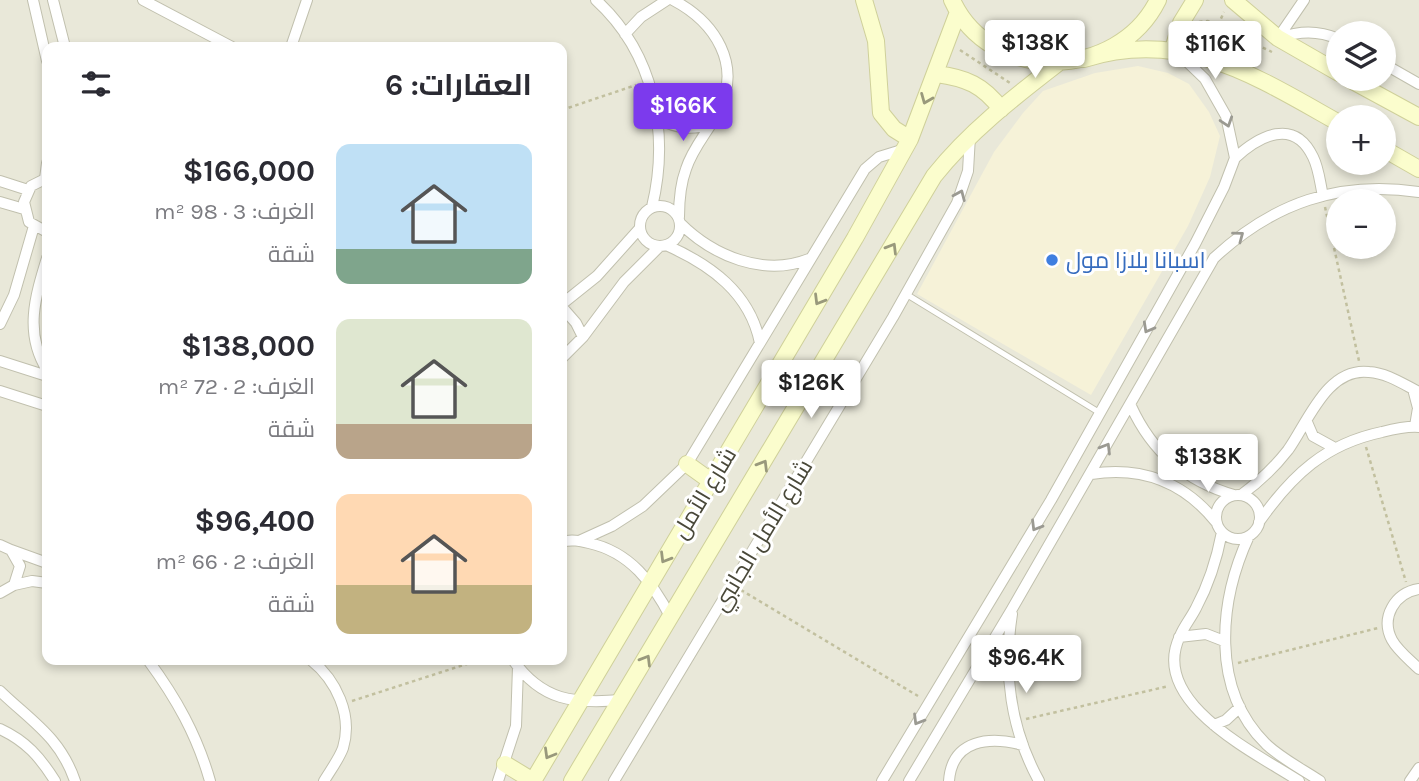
<!DOCTYPE html>
<html lang="ar">
<meta charset="utf-8">
<style>
body{margin:0;font-family:Karla,Cairo,sans-serif;background:#f2f2f3;color:#2b2b33;direction:rtl;height:100vh;display:flex;flex-direction:column;font-size:26px;white-space:nowrap}
*{box-sizing:border-box;margin:0}
p{font-size:23px;color:#7c7c81}
.icon{flex:none;width:38px;height:38px;fill:none;stroke:currentColor;stroke-width:2;stroke-linecap:round;stroke-linejoin:round}
.map{position:relative;flex:1;overflow:hidden;direction:ltr}
.sheet{position:absolute;left:42px;top:42px;width:525px;height:623px;display:flex;flex-direction:column;background:#fff;border-radius:14px;box-shadow:0 4px 10px #0003;direction:rtl}
.sheet>*{flex:none}
.tools{position:absolute;left:1326px;top:21px;display:grid;gap:14px}
.tools a{display:grid;place-items:center;width:70px;height:70px;border-radius:50%;background:#fff;box-shadow:0 4px 10px #0003;font-size:35px}
.price{position:absolute;translate:-50% -60px;padding:0 16px;border-radius:7px;background:#fff;color:#222;font-size:23px;line-height:46px;filter:drop-shadow(0 2px 4px #0008)}
.price::after{content:'';position:absolute;left:50%;top:42px;width:21px;height:16px;margin-left:-10px;background:inherit;clip-path:polygon(0 0,100% 0,50% 100%)}
.price.current{background:#7c3aed;color:#fff}
ul{padding:0;list-style:none}
li{display:flex;align-items:center;gap:21px;height:175px;padding:0 35px}
li span{display:grid;place-items:center;flex:none;width:196px;height:140px;border-radius:14px;color:#555}
li>.icon{margin-inline-start:auto}
span .icon{width:84px;height:84px;fill:#fffc;stroke-width:1}
li b{font-size:30px}
h2{display:flex;justify-content:space-between;align-items:center;height:84px;padding:0 35px;font-size:30px}
.map>svg:first-child{display:block}
.residential{fill:#e9e8d9;fill-rule:evenodd}
.commercial{fill:#f6f2d8}
.lines{fill:none;stroke-linecap:round;stroke-linejoin:round}
.lane-casing{stroke:#c1c0ae;stroke-width:7}
.street-casing{stroke:#c1c0ae;stroke-width:12}
.secondary-casing{stroke:#cfd09a;stroke-width:18}
.path{stroke:#c2c09f;stroke-width:2.5;stroke-dasharray:3.5 3.5;stroke-linecap:butt}
.lane{stroke:#fff;stroke-width:5}
.street{stroke:#fff;stroke-width:10}
.secondary{stroke:#fbfdcd;stroke-width:16}
.oneway{stroke:#99997c}
.oneway2{stroke:#9b9a92}
.shop-dot{fill:#3f7fe0;stroke:#fff;stroke-width:2.5}
.labels{text-anchor:middle;stroke-width:6;stroke-linejoin:round;paint-order:stroke}
.shop-label{font-size:23px;fill:#366cbe;stroke:#fff;text-anchor:start}
.street-label{font-size:23px;fill:#494839;stroke:#fff}
</style>
<div class="map">
<svg width="1419" height="781" viewBox="0 0 1419 781">
<rect width="100%" height="100%" fill="#f5f5eb"/>
<path class="residential" d="M0,0H1419V781H0ZM1339,33H1384V79H1339ZM47,47H562V660H47ZM1339,117H1384V163H1339ZM1339,201H1384V247H1339Z"/>
<path class="commercial" d="M1138,66L1168,73L1189,84L1209,112L1220,136L1210,177L1188,226L1091,395L917,294L994,152L1023,113L1043,91L1095,73Z"/>
<g class="lines">
<g class="lane-casing">
<path id="lane" d="M906,294L1100,413"/>
</g>
<g class="street-casing">
<path id="street" d="M33,0L47,61
M53,0L65,47
M143,0L232,47
M596,0C654,53 670,132 652,207
M673,0C715,22 743,65 718,112C708,132 693,147 686,169C680,185 679,201 679,217
M625,34L641,17L667,0
M1278,38C1300,31 1317,30 1339,39
M1278,38L1304,0
M291,47L307,0
M1384,64L1419,84
M659,119C677,129 692,130 712,124
M1235,158C1259,136 1294,117 1313,157C1319,169 1320,183 1323,196
M47,178L31,186L24,202L29,222L47,232
M45,179L47,163
M0,181L28,190
M0,202L24,209
M640 226a20 20 0 1 1 40 0a20 20 0 1 1-40 0Z
M680,223C713,256 764,277 809,259
M666,245C711,265 750,293 760,343
M47,258C35,297 24,333 47,370
M562,304L597,276L640,228
M562,307L576,323L583,337
M0,324L14,295L34,226
M562,358L583,337L624,282L660,246
M0,361L47,376
M1413,389L1418,408L1415,426
M0,391L47,406
M1131,406C1152,452 1185,481 1234,495
M1307,422L1313,436L1333,447
M1091,474C1141,466 1184,482 1216,522
M1241,495C1259,482 1274,468 1288,450C1308,422 1327,367 1369,372C1387,373 1403,384 1419,392
M1216 517a22 22 0 1 1 44 0a22 22 0 1 1-44 0Z
M1259,522C1292,475 1325,444 1382,432C1394,429 1407,426 1419,427
M1222,532C1217,558 1209,584 1196,608C1191,618 1184,626 1180,636C1148,702 1256,753 1299,781
M1249,536C1219,601 1210,689 1266,744C1282,759 1302,769 1320,781
M579,541L612,526L643,506L687,464L865,169L879,157L905,149
M562,542C571,539 580,541 589,543C630,552 653,583 671,618
M0,545L11,550L20,566L14,585L0,593
M11,550L47,563
M14,585L32,581L47,583
M1419,589C1395,593 1380,617 1392,640C1398,651 1410,660 1419,669
M1012,614C1003,672 1011,730 1039,781
M1179,637L1206,634L1224,641
M148,660C176,698 197,735 210,781
M311,660C336,680 353,715 343,748C339,759 330,771 324,781
M513,660C542,701 574,704 621,700
M0,691C31,721 60,737 75,781
M1214,725L1226,720L1240,707
M0,729C26,741 40,757 55,781
M498,781L516,726L518,667
M614,781L893,317L957,203L968,171L970,136
M882,781L1051,500L1195,244L1224,187L1235,158L1226,116L1205,79L1178,53
M909,781L1012,609L1214,258C1273,203 1339,180 1419,192
M949,781C952,739 990,736 1023,745
M1410,781L1419,768"/>
</g>
<g class="secondary-casing">
<path id="secondary" d="M864,0L876,41L881,113L894,129L910,139
M952,0C990,84 1118,81 1158,0
M1233,0L1278,38L1339,73
M1173,49L1181,23L1195,0
M1084,59C1183,28 1255,76 1339,123
M937,74C966,78 983,85 1001,109
M1349,79L1419,117
M1384,149L1419,169
M687,464L712,482
M505,764L533,781
M533,781L855,238L910,139L958,12
M572,781L934,176C969,132 1013,98 1057,64"/>
</g>
<path class="path" d="M1199,22L1208,21L1272,52
M1218,25L1224,12
M1194,30L1195,36L1205,42
M960,50L1010,83
M562,110L636,85
M1325,207L1359,361
M1366,447L1406,582
M741,590L918,696
M1238,663L1378,628
M352,701L479,660
M1026,719L1169,686"/>
<use href="#lane" class="lane"/>
<use href="#street" class="street"/>
<use href="#secondary" class="secondary"/>
</g>
<defs><path id="oneway-chevron" d="M-2-3.5L2.5 0L-2 3.5" fill="none" stroke-width="1.6" stroke-linecap="round" stroke-linejoin="round" transform="scale(1.75)"/></defs>
<g class="oneway">
<use href="#oneway-chevron" transform="translate(926 99) rotate(112)"/>
<use href="#oneway-chevron" transform="translate(892 248) rotate(-59)"/>
<use href="#oneway-chevron" transform="translate(819 300) rotate(121)"/>
<use href="#oneway-chevron" transform="translate(763 465) rotate(-59)"/>
<use href="#oneway-chevron" transform="translate(665 558) rotate(121)"/>
<use href="#oneway-chevron" transform="translate(646 660) rotate(-59)"/>
<use href="#oneway-chevron" transform="translate(549 754) rotate(120)"/>
</g>
<g class="oneway2">
<use href="#oneway-chevron" transform="translate(1227 122) rotate(72)"/>
<use href="#oneway-chevron" transform="translate(960 195) rotate(-67)"/>
<use href="#oneway-chevron" transform="translate(1239 236) rotate(-37)"/>
<use href="#oneway-chevron" transform="translate(1148 328) rotate(119)"/>
<use href="#oneway-chevron" transform="translate(1106 448) rotate(-59)"/>
<use href="#oneway-chevron" transform="translate(1036 526) rotate(121)"/>
<use href="#oneway-chevron" transform="translate(918 720) rotate(121)"/>
</g>
<circle class="shop-dot" cx="1052" cy="260" r="7"/>
<g class="labels">
<g class="shop-label">
<text x="1066" y="268">اسبانا بلازا مول</text>
</g>
<g class="street-label">
<text transform="translate(704 493) rotate(-59)" y="8">شارع الأمل</text>
<text transform="translate(762 535) rotate(-59)" y="8">شارع الأمل الجانبي</text>
</g>
</g>
</svg>
<div class="tools">
<a><svg class="icon" aria-label="layers" viewBox="0 0 24 24"><path d="M12 4l9 5-9 5-9-5zM3 14l9 5 9-5"/></svg></a>
<a>+</a>
<a>−</a>
</div>
<b class="price" style="left:1035px;top:80px">$138K</b>
<b class="price" style="left:1215px;top:81px">$116K</b>
<b class="price current" style="left:683px;top:143px">$166K</b>
<b class="price" style="left:811px;top:420px">$126K</b>
<b class="price" style="left:1208px;top:494px">$138K</b>
<b class="price" style="left:1026px;top:695px">$96.4K</b>
<section class="sheet">
<h2>العقارات: 6<svg class="icon" aria-label="filters" viewBox="0 0 24 24"><path d="M4 7h16M4 17h16"/><circle cx="9" cy="7" r="2"/><circle cx="15" cy="17" r="2"/></svg></h2>
<ul>
<li><span style="background:linear-gradient(#bfe0f5 75%,#7fa58c 0)"><svg class="icon" aria-label="home" viewBox="0 0 24 24"><path d="M3 11l9-7 9 7M6 9v11h12V9"/></svg></span><div><b>$166,000</b><p>الغرف: 3 · 98 m²</p><p>شقة</p></div></li>
<li><span style="background:linear-gradient(#dfe7d0 75%,#b9a48a 0)"><svg class="icon" aria-label="home" viewBox="0 0 24 24"><path d="M3 11l9-7 9 7M6 9v11h12V9"/></svg></span><div><b>$138,000</b><p>الغرف: 2 · 72 m²</p><p>شقة</p></div></li>
<li><span style="background:linear-gradient(#ffd9b3 65%,#c2b280 0)"><svg class="icon" aria-label="home" viewBox="0 0 24 24"><path d="M3 11l9-7 9 7M6 9v11h12V9"/></svg></span><div><b>$96,400</b><p>الغرف: 2 · 66 m²</p><p>شقة</p></div></li>
</ul>
</section>
</div>
